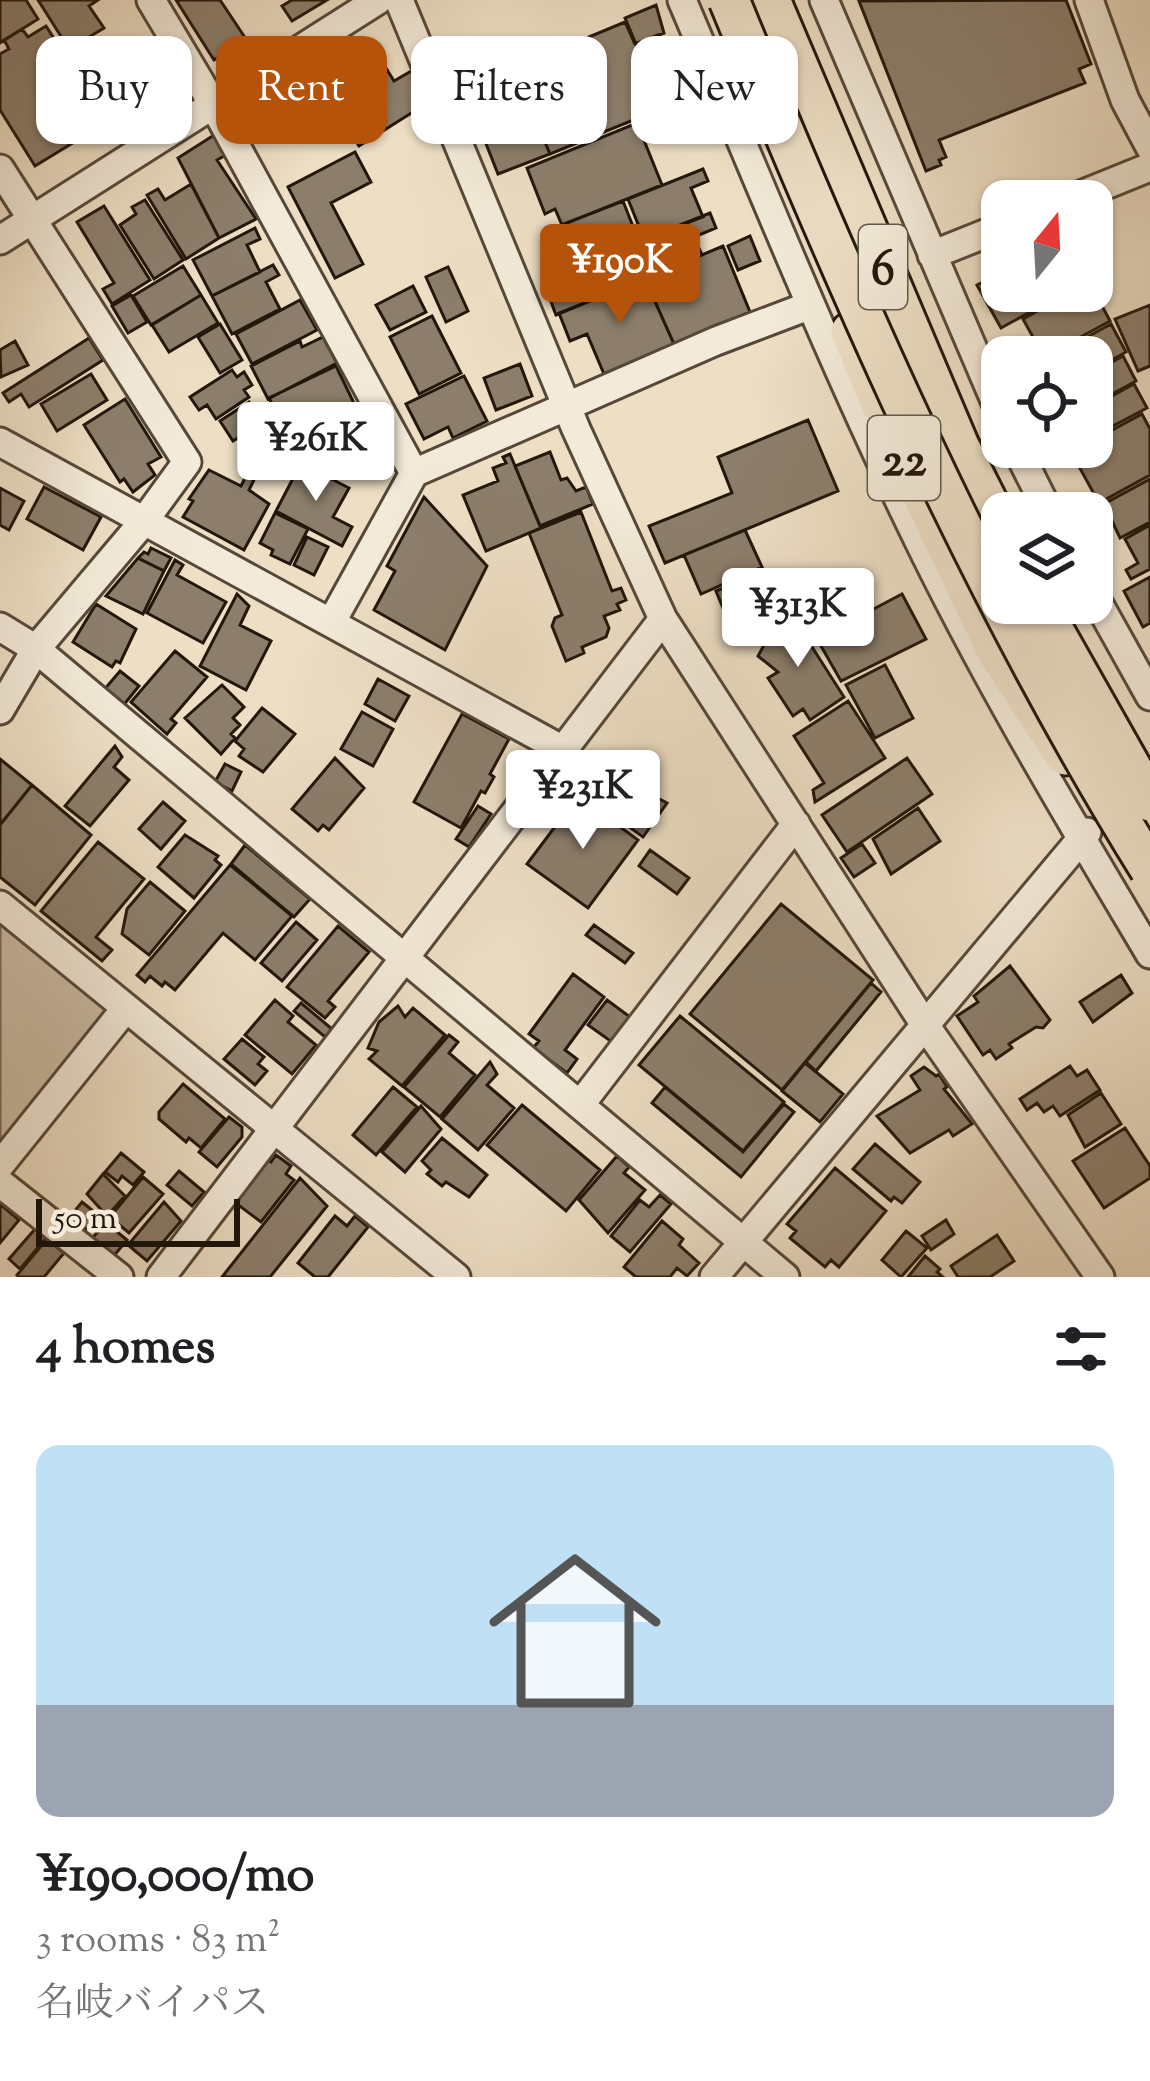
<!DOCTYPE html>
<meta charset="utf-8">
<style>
body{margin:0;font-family:"Sorts Mill Goudy","Noto Serif JP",serif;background:#f6f6f6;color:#202124;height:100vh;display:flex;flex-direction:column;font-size:45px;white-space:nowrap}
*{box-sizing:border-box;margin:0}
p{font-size:39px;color:#757577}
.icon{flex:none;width:66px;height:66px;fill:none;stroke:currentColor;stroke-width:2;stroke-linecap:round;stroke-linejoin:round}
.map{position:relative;height:1277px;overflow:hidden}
.details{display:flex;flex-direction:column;background:#fff;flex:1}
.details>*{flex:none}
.guide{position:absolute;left:36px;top:36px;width:1080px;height:108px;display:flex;gap:24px}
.needle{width:78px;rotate:18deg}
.tools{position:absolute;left:981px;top:180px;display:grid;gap:24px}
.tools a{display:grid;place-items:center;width:132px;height:132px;border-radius:24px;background:#fff;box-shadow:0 3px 9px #0004;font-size:60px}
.scale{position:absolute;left:36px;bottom:30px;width:204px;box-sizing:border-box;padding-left:12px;border:6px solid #23160b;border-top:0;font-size:33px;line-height:42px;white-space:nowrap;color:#23160b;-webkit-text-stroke:9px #f3ead9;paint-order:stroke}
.price{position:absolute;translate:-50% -102px;padding:0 27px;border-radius:12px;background:#fff;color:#222;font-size:39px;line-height:78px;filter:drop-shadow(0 3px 6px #0008)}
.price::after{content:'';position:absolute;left:50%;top:72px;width:36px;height:27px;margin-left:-18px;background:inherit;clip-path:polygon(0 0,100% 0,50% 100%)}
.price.current{background:#b45309;color:#fff}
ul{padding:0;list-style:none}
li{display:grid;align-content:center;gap:24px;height:636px;padding:0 36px}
li span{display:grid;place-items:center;height:372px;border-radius:24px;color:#555}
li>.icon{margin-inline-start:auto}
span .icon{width:216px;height:216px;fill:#fffc;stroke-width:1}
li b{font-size:51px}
h2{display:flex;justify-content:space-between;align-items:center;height:144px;padding:0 36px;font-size:51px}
.chip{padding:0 42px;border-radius:24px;background:#fff;box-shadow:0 3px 9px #0004;font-size:42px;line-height:108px}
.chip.current{background:#b45309;color:#fff}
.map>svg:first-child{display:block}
.park{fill:#cbbca5;stroke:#776958;stroke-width:3}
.building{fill:#8c7e6b;stroke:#23160b;stroke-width:3}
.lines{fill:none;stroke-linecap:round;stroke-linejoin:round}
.minor-casing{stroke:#564839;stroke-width:33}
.highway-casing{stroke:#23160b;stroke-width:45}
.minor{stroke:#f3ead9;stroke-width:27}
.highway{stroke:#eddec4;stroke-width:39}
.highway-bridge-casing{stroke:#23160b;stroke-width:45;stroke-linecap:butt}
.highway-bridge{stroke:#eddec4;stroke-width:39}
.labels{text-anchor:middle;stroke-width:10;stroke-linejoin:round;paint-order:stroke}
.shield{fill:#f3ead9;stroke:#615649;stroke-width:3}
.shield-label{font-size:48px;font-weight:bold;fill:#23160b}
</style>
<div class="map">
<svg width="1150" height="1277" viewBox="0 0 1150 1277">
<rect width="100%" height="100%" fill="#eddec4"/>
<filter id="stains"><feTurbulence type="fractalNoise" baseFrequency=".00167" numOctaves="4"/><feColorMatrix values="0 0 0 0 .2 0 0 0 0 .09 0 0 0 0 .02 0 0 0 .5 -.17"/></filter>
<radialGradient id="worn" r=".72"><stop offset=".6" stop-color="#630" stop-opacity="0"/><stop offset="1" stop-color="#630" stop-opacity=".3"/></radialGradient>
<path class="park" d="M0,924L105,1009V1016L0,1154Z"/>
<path class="building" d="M0,0H26L38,19L0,43Z
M38,0H98L89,6L104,28L69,49Z
M176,0H220L246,39L214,60Z
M292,0H327L292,21L282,6Z
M1066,0L1091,64L1079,69L1085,83L939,140L946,157L939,160L941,165L926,171L859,1Z
M656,5L664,33L636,44L625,18Z
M625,22L635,44L658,35L685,99L550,154L514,68Z
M46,26L62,51L44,61L89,133L35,166L0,110V54L9,49L4,40L22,29L28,37Z
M368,39L394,81L413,70L432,100L359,146L314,73Z
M514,68L526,97L476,117L464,88Z
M534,116L550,154L498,174L483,136Z
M637,123L662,185L562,225L555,209L545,214L527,168Z
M214,135L226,155L217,160L256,219L219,238L178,158Z
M355,152L371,182L331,203L363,264L335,278L288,187Z
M703,169L708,181L691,188L703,217L644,239L628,199Z
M191,184L219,238L186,259L147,195L158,189L165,200Z
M145,200L183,260L154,279L120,225L136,214L132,207Z
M623,201L639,242L561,272L554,252L571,246L564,224Z
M104,206L150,280L112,304L103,289L114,283L77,222Z
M710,213L716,228L694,237L702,255L556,315L550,299L572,290L565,271Z
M255,228L260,239L247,245L260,272L212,296L193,260Z
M750,236L760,261L738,270L728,246Z
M723,246L750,312L674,344L645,279Z
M273,265L279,275L266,282L280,309L232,334L212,296Z
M183,266L201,295L151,325L133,296Z
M448,267L468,311L446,322L426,277Z
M1002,272V291H1068L1001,328L977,285Z
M645,279L674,344L604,374L587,334L570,341L559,313Z
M413,286L426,312L390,330L376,305Z
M1092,287L1110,321L1044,357L1023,319L1074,291H1092Z
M131,295L147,322L128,333L112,306Z
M201,295L218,323L169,352L152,325Z
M300,300L317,330L252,364L236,334Z
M1150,305V366L1138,371L1115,319Z
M432,316L461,373L419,394L390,337Z
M220,324L242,360L220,373L198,337Z
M1111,324L1126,352L1092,371V357H1051Z
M323,337L337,363L268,399L251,366L300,341L302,347Z
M89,338L103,360L29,407L21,394L9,402L3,393Z
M15,341L28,365L1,377L0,350Z
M1123,356L1136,381L1092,405V373Z
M520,364L532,396L496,410L484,378Z
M336,366L381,459L351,473L348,466L334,477L298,456L269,398Z
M232,370L237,377L244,372L252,385L244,390L249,397L216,419L207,405L199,410L190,397Z
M91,374L107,400L57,431L41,404Z
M464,376L487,421L453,438L448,427L424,439L406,404Z
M1134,384L1147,408L1092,437V407Z
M125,399L161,457L148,464L155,475L133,492L124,479L120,482L84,425Z
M249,402L262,423L233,441L220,421Z
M1142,414L1150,429V475L1099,503L1071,452L1092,447V441Z
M808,420L838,491L665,563L649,526L732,493L718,457Z
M550,452L561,480L567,478L576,491L586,487L593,504L540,526L515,466Z
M510,454L541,528L486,551L463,495L498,481L493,468L506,463L503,457Z
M301,463L349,488L333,517L352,527L342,546L276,511Z
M209,470L241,486L246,476L254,480L249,490L269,504L244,550L183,517L193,501L189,499Z
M1150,479V522L1120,538L1104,504Z
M44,487L101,517L83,550L27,519Z
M0,488L24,501L9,530L0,525Z
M424,497L487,566L445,650L374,610L395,571L387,566Z
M581,512L612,591L621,588L626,600L617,604L620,610L604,616L609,628L606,637L582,647L584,653L566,661L552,626L555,618L562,615L529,533Z
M275,513L308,529L290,564L271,555L273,550L260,543Z
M1150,525V569L1131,579L1126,570L1138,563L1125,539Z
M745,530L762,567L701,594L684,555Z
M307,537L328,547L314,575L294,565Z
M151,548L171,558L164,571L138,558L144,552L148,554Z
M138,558L164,571L143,614L106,596Z
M175,560L183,565L177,575L226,602L203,643L147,613Z
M756,574L772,613L732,630L716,591Z
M1150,577V623L1143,627L1124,591Z
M237,594L249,606L240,625L271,641L246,690L200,666Z
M902,594L926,639L841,681L817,639Z
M96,604L136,629L120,663L116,661L112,667L73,642Z
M789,611L844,697L810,720L803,709L793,716L768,678L778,672L758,656L779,618Z
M175,651L207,677L171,719L176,723L167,734L131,702Z
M885,665L913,718L875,738L846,685Z
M120,671L139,686L122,707L103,691Z
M378,679L409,696L395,721L365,704Z
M222,685L244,707L233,718L240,725L231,734L235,738L221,754L185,718Z
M848,701L885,758L815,802L813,790L824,783L794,736Z
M262,708L295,734L263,772L239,756L244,749L235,741Z
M362,712L393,729L373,766L341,749Z
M462,714L509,739L490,774L494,777L485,793L481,791L461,828L414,802Z
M115,746L122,757L114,767L129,780L90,826L65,806Z
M335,758L364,788L329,830L323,825L318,831L292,809Z
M907,758L932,794L847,852L822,815Z
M0,759L32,785L0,825Z
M225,764L241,772L232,791L215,782Z
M610,773L667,803L643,837L591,799Z
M32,785L91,835L35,905L0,877V825Z
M578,796L638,840L588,908L527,864Z
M163,802L185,821L161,849L139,829Z
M478,806L491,814L469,847L456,839Z
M918,808L940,841L891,874L873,839Z
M185,835L218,856L215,860L221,865L194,898L158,867Z
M98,842L144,879L96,937L112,950L102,961L41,911Z
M862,844L875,863L854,877L841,858Z
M245,845L310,899L294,917L231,864Z
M650,850L689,878L677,894L639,866Z
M230,865L292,916L255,960L223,933L175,990L165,982L162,986L150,976L145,982L137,975Z
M150,882L185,911L149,955L122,934L127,909Z
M781,904L873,980L782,1090L690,1014Z
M296,922L317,940L282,981L261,963Z
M594,925L633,953L625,963L586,935Z
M338,926L369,952L328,1001L335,1007L325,1018L287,987Z
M1010,966L1050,1020L1043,1028L1036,1027L1009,1044L1012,1048L996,1059L990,1050L983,1055L957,1016L978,1002L974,996Z
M573,974L604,997L565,1050L577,1059L567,1073L533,1048L539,1041L529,1034Z
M1121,975L1132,993L1093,1022L1080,1002Z
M871,983L881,992L816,1071L806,1062Z
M275,1000L293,1016L288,1022L316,1045L292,1074L245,1035Z
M607,1000L634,1020L616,1045L588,1025Z
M301,1003L332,1029L325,1037L294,1011Z
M398,1006L405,1017L413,1008L445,1035L402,1086L369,1059L377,1051L368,1048L379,1022Z
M680,1016L784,1102L743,1151L639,1065Z
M449,1035L458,1042L449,1053L475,1075L440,1117L404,1087Z
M242,1039L264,1057L258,1064L267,1071L255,1085L224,1059Z
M490,1062L497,1074L487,1085L514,1108L478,1150L442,1119Z
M805,1063L843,1094L820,1122L782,1091Z
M1070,1066L1077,1076L1087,1070L1100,1090L1060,1116L1053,1106L1044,1112L1037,1103L1027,1110L1020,1099Z
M924,1067L936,1076L939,1074L947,1087L944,1089L972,1124L953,1136L949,1130L910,1153L877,1116L920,1090L911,1076Z
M183,1084L225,1119L201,1148L189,1138L186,1142L159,1119V1112Z
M393,1087L417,1107L376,1155L353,1135Z
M665,1087L743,1152L784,1104L794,1112L741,1177L652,1103Z
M1101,1093L1121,1124L1085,1147L1068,1115Z
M522,1105L600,1170L566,1211L487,1145Z
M421,1106L441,1129L405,1172L382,1152Z
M229,1117L242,1127V1137L217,1167L199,1152Z
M1125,1128L1150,1166V1178L1104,1208L1073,1161Z
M442,1138L487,1175L469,1197L446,1182L442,1186L427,1174L431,1170L422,1161Z
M875,1144L920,1182L902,1203L894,1197L891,1201L853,1169Z
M121,1153L144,1172L133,1185L122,1176L118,1182L105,1172Z
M276,1155L291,1166L286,1174L294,1180L261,1222L233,1201L267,1159L271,1162Z
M617,1156L629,1167L624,1173L645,1190L608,1233L579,1200Z
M835,1168L886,1211L839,1267L831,1260L825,1267L790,1238L796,1231L787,1224Z
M179,1171L204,1192L192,1206L167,1185Z
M103,1174L125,1196L107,1216L87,1194Z
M143,1177L163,1194L129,1233L110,1217Z
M300,1178L327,1206L270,1277H222Z
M660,1195L671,1204L630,1252L611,1236L640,1200L649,1207Z
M82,1202L98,1215L84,1231L68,1219Z
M164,1202L181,1221L147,1261L128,1245Z
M0,1204L19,1220L0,1243Z
M335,1216L347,1226L355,1216L368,1227L328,1277H315L298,1263Z
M946,1220L954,1234L931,1250L922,1236Z
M662,1221L683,1239L679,1245L699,1263L687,1276L677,1268L670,1277H636L624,1267Z
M105,1222L127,1240L112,1258L91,1240Z
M35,1229L46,1238L20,1269L9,1259Z
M906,1231L927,1248L901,1277L882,1260Z
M997,1235L1014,1261L990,1277H958L951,1266Z
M47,1239L64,1253L44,1277H19L17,1275Z
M925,1256L940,1269L937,1272L943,1277H908Z"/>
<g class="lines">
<g class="minor-casing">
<path id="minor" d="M151,0L213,104L414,473
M399,0L576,429L663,619L925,1025L1100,1277
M682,0C758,179 830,359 915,533C985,678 1068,816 1150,954
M824,0L1002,417
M1089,0L1125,100L1150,147
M0,169L187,462L144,521L36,649L0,710
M1066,201L1150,167
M0,240L378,0
M932,255L1002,227
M0,442L563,750
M1016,447L1049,513
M1092,592L1150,696
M331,623L414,473L716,341L811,305
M0,627L36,649L785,1277
M0,905L456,1277
M580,1105L796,824
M0,1165L126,1008
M0,1183L119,1277
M161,1277L663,619
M714,1277L1087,832"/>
</g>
<g class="highway-casing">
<path id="highway" d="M770,0L959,446L1002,531
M851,332L899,445L998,653L1065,755"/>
</g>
<use href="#minor" class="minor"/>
<use href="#highway" class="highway"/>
<g class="highway-bridge-casing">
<path id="highway-bridge" d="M729,0C851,297 980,595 1150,869
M1038,603L1150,801"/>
</g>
<use href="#highway-bridge" class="highway-bridge"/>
</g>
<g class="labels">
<g class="shield">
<rect x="859" y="225" width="48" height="84" rx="9"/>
<rect x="868" y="416" width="72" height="84" rx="9"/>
</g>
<g class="shield-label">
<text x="883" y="284">6</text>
<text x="904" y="475">22</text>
</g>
</g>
<rect width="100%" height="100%" filter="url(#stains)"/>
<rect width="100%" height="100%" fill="url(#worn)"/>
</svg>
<div class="tools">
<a><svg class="needle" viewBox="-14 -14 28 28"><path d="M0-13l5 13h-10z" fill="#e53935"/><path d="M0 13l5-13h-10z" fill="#757577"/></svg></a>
<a><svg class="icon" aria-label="locate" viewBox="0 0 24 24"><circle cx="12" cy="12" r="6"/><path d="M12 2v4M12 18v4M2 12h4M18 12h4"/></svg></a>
<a><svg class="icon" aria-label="layers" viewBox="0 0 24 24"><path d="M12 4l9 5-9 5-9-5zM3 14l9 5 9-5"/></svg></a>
</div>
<div class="scale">50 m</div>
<b class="price current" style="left:620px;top:326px">¥190K</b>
<b class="price" style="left:316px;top:504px">¥261K</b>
<b class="price" style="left:798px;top:670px">¥313K</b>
<b class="price" style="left:583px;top:852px">¥231K</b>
<div class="guide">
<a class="chip">Buy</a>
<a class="chip current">Rent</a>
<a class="chip">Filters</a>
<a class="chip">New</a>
</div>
</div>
<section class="details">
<h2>4 homes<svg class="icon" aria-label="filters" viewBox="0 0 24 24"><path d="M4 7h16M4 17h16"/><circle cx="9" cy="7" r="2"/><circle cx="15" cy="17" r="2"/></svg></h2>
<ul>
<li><span style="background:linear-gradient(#bfe0f5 70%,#9aa5b1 0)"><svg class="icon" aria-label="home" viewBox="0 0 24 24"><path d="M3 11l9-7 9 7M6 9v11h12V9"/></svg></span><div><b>¥190,000/mo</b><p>3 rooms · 83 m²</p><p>名岐バイパス</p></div></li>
</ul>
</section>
